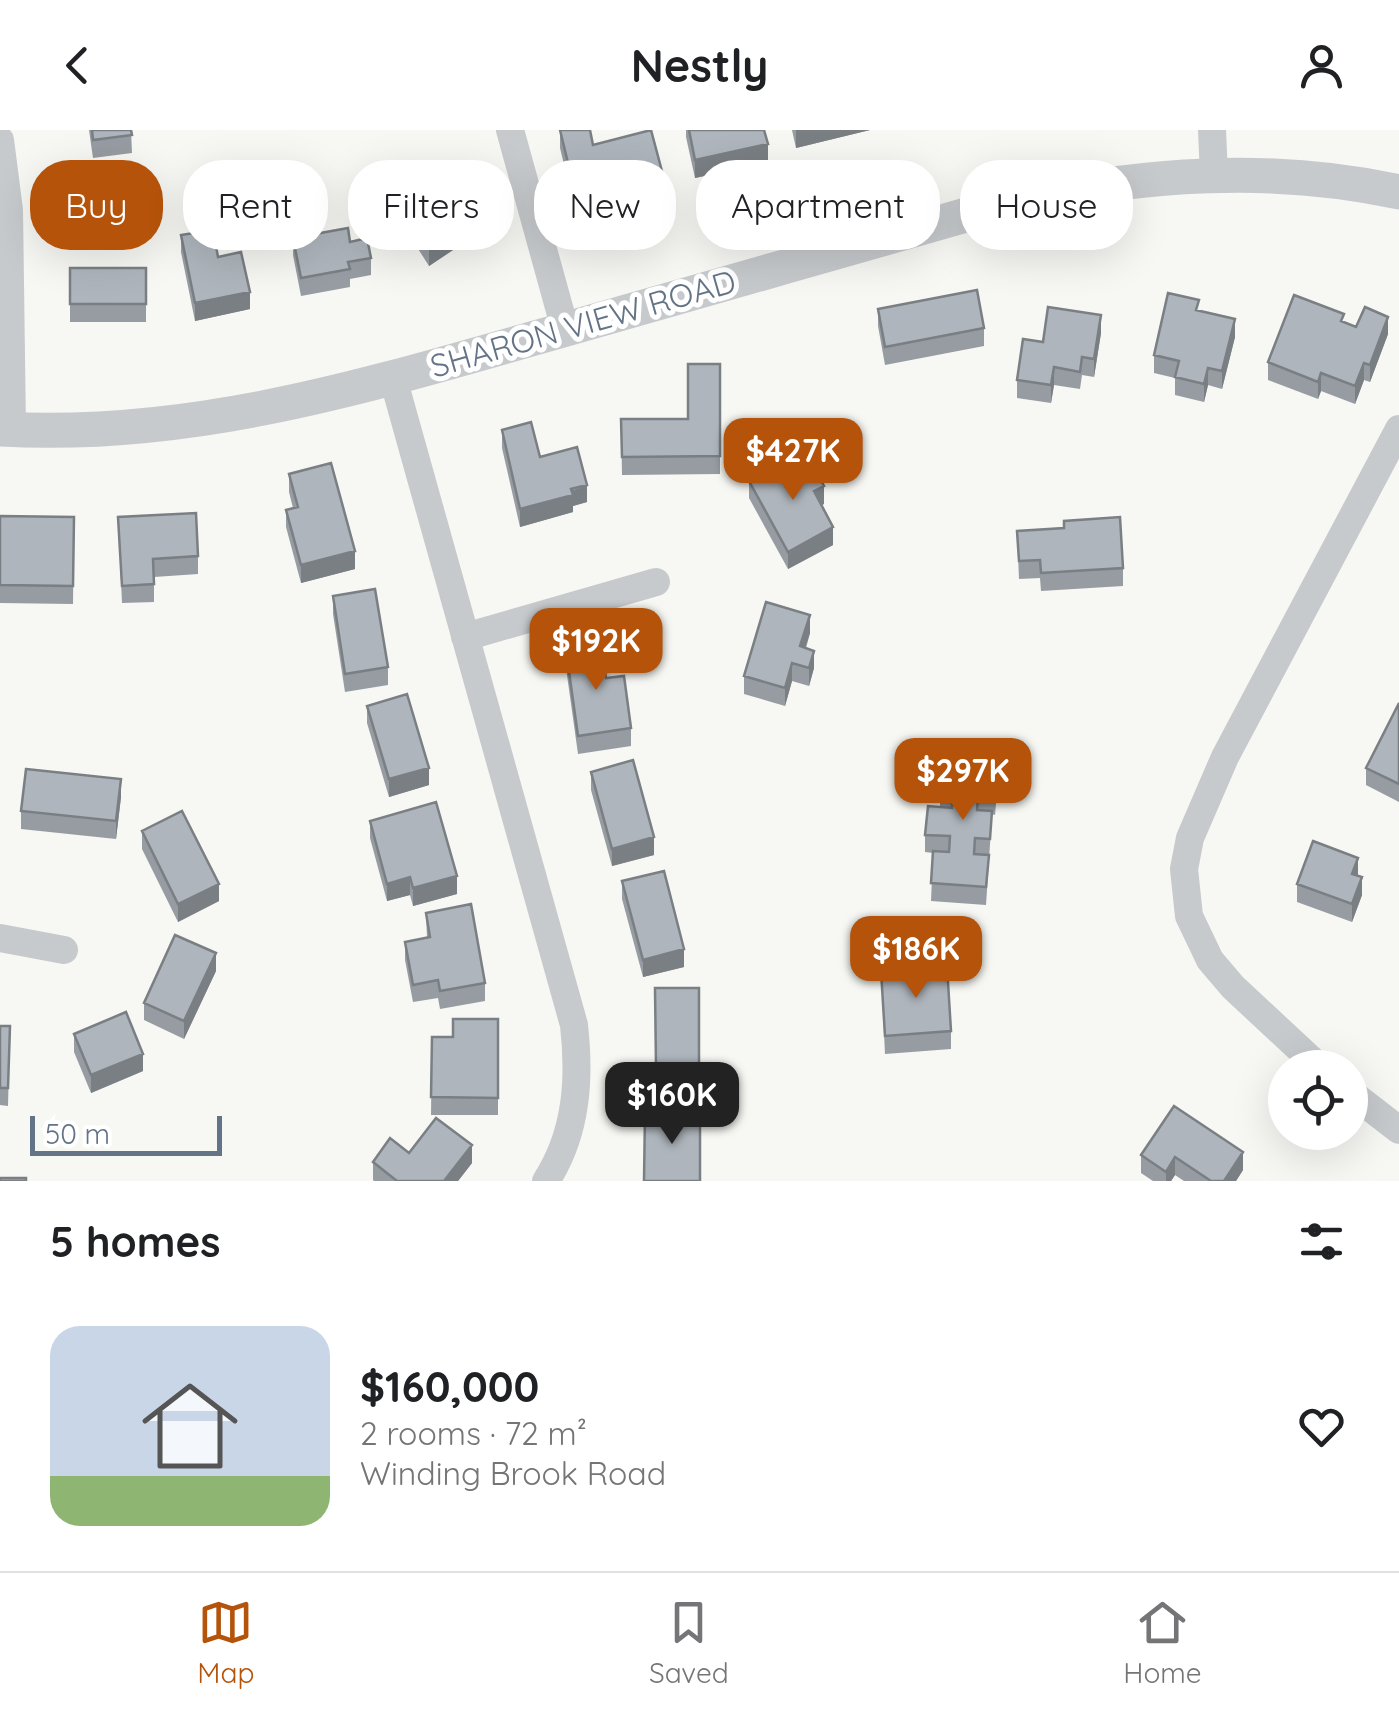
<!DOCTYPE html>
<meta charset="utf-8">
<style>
body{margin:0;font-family:Quicksand,sans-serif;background:#f6f6f6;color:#202124;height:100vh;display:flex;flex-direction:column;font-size:38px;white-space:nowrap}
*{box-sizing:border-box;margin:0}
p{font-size:32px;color:#757577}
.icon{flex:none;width:55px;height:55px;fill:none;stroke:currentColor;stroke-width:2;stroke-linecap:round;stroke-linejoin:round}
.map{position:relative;height:1051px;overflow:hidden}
.details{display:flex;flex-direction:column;background:#fff;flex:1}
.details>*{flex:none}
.guide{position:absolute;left:30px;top:30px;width:1340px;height:90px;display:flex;gap:20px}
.tools{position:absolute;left:1268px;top:920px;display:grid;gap:20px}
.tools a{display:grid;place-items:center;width:100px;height:100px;border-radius:50%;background:#fff;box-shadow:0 10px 40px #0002;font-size:50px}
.scale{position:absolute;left:30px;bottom:25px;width:192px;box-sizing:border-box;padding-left:10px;border:5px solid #647486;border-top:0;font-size:28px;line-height:35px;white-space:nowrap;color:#647486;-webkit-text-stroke:8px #fff;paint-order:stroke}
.price{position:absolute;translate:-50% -85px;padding:0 22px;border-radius:20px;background:#b45309;color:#fff;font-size:32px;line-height:65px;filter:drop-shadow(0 2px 5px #0008)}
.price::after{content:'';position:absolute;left:50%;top:60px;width:30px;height:22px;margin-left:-15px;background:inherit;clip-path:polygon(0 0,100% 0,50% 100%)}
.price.on{background:#222;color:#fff}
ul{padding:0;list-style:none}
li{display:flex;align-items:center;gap:30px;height:250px;padding:0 50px}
li span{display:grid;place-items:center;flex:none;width:280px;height:200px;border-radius:30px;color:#555}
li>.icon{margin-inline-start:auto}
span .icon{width:120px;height:120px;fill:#fffc;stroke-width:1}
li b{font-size:42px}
h2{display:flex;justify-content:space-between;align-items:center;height:120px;padding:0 50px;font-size:42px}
.chip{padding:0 35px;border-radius:40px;background:#fff;box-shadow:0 10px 40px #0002;font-size:35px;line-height:90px}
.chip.on{background:#b45309;color:#fff}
header{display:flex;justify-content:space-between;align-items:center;height:130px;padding:0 50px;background:#fff;font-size:45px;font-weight:800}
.tab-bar{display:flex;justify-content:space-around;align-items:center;height:140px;border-top:2px solid #e0e0e0;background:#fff;font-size:28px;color:#757577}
.tab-bar a{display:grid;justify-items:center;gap:5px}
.tab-bar .on{color:#b45309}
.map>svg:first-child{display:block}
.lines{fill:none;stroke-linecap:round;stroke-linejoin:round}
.minor{stroke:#c6cacd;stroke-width:28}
.tertiary{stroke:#c6cacd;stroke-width:35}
.wall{fill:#969ca2}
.shaded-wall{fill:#7a7f84}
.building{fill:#aeb5bc;stroke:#7a7f84;stroke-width:2.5}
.labels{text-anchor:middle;stroke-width:10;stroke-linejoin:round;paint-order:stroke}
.street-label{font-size:32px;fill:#647486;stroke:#fff}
</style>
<header><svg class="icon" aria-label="back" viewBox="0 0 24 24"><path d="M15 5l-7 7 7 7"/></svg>Nestly<svg class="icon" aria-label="person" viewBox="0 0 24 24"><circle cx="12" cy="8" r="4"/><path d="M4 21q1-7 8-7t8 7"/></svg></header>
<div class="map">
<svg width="1399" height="1051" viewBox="0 0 1399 1051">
<rect width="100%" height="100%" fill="#f7f7f3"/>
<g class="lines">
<path class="minor" d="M510,0L565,199
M1212,0L1214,45
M0,10L9,80L12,300
M393,248L574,895C580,949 577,1003 546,1051
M465,507L656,452
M0,808L64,820
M1320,938L1233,857L1210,830L1189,786L1184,739L1190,708L1225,627L1399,299
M1350,962L1399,1000"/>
<path class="tertiary" d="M0,299C195,310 372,254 556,202C709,158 862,115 1015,71C1142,44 1271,34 1399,62"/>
</g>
<path class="wall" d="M89,0H131L132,23L93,28Z
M560,0L593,15L663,63L576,84L560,18Z
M686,0H764L768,32L695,48L686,7Z
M792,0H870L796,18Z
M408,85L480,102L429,136L408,103Z
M181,105L218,127L250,179L195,191L181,122Z
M293,108L350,112L371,128V145L350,149V157L301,166L293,125Z
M70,138H146V192H70Z
M878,179L984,198V216L885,235L878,196Z
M1199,181L1235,207L1222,259L1208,255L1204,272L1175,265V248L1154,243V225Z
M1344,192L1356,197L1388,204L1370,252L1364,250L1355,274L1321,261L1318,269L1268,250V232Z
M1101,203L1094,247L1082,245L1080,259L1054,255L1051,273L1017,268V250L1043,212Z
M720,234V344L622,345L621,289H688Z
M502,300L540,327L587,372L573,376V382L520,397L502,318Z
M795,343L824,374L821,375L833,415L788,439L749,368V351Z
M289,344L355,439L301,453L286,397V380L293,378L289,362Z
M0,386L74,387L73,474L0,473Z
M118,387L198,426V444L154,447V472L122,473Z
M1064,398L1123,438V456L1041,461L1040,448L1019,449L1017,401Z
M333,466L388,537V555L345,562L333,484Z
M810,503L806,518L814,538L809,556L792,551L785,576L744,564V546Z
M566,520L606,548L631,598V616L578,624L566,538Z
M1399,573V672L1366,655V638Z
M367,576L429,655L389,667L367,593Z
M591,642L654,725L612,736L591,660Z
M998,652L995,685L992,684L986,775L931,771L933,723L925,722V705L940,677V663Z
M121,667L116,709L21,699V681Z
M370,691L457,764L413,776L410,765L387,771L370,708Z
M142,701L219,771L178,792L142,719Z
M1358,746L1362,765L1352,792L1297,772V754Z
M622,751L684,837L643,847L622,769Z
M426,783L485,853V871L440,879L438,868L413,872L405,830V812L427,808Z
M216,841L184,909L144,890V873Z
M881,841L951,901V919L885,924Z
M655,858L699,936V954H656Z
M498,889V985H431L432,907H453Z
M0,896H10L8,976L0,975Z
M74,904L143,941L91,963L74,922Z
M1174,976L1243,1040L1236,1051H1184L1175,1045L1171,1051H1153L1141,1043V1025Z
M409,1023L472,1033L458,1051H374L373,1050V1032Z"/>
<path class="shaded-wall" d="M796,0H870L796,18Z
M768,14V32L695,48V30Z
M663,45V63L576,84V66Z
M480,84V102L429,136V118Z
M250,162V179L195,191V173Z
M1101,185V203L1094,247V229Z
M1388,187V204L1370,252V235Z
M1235,189V207L1222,259V241Z
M1364,233V250L1355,274V256Z
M1054,237V255L1051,273V255Z
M1208,238V255L1204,272V254Z
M1321,243V261L1318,269V252Z
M587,355V372L573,376V382L520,397V379Z
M824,356V374L814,379V361Z
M833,397V415L788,439V422Z
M355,421V439L301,453V435Z
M810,485V503L800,534V516Z
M814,521V538L809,556V538Z
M792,533V551L785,576V558Z
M429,638V655L389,667V649Z
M121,649V667L116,709V691Z
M654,707V725L612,736V719Z
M1358,728V746L1352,744Z
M457,746V764L413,776V758Z
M410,747V765L387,771V754Z
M1362,747V765L1352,792V774Z
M219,754V771L178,792V774Z
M684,819V837L643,847V830Z
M216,823V841L184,909V891Z
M143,924V941L91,963V945Z
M472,1015V1033L458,1051H444Z
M1243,1022V1040L1236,1051H1224Z
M1175,1027V1045L1171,1051H1166V1042Z"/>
<path class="building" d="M92,0H131L132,5L93,10Z
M560,0H590L593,15L651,0L663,45L576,66Z
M689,0H764L768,14L695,30Z
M459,52L480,84L429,118L408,85Z
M348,98L350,112L367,108L371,128L348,132L350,139L301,148L293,108Z
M213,100L218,127L241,122L250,162L195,173L181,105Z
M70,138H146V174H70Z
M977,160L984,198L885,217L878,179Z
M1168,163L1199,170L1196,180L1235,189L1222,241L1208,238L1204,254L1175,247L1179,231L1154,225Z
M1294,165L1344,184L1341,191L1356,197L1365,177L1388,187L1370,235L1364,233L1355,256L1321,243L1318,252L1268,232Z
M1048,177L1101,185L1094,229L1082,227L1080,242L1054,237L1051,255L1017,250L1023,209L1043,212Z
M688,234H720V326L622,327L621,289H688Z
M531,292L540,327L577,317L587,355L571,359L573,365L520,379L502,300Z
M788,330L795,343L812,334L824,356L814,361L833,397L788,422L749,351Z
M331,333L355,421L301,435L286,380L298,377L289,344Z
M196,383L198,426L153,429L154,454L122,456L118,387Z
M0,386L74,387L73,456L0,455Z
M1120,387L1123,438L1041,443L1040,430L1019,431L1017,401L1064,398V391Z
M375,459L388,537L345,544L333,466Z
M766,472L810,485L800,516L814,521L809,538L792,533L785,558L744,546Z
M601,515L606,548L624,546L631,598L578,606L566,520Z
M407,564L429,638L389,649L367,576Z
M1399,573V654L1366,638Z
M633,630L654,707L612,719L591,642Z
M942,630L998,634L995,667L978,666L977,680L992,681L990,709L975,708L974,724L989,725L986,757L931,753L933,721L949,722L950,706L925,705L928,676L952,678L953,664L940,663Z
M26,639L121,649L116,691L21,681Z
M436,672L457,746L413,758L410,747L387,754L370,691Z
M182,681L219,754L178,774L142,701Z
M1313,711L1358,728L1352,744L1362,747L1352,774L1297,754Z
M664,741L684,819L643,830L622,751Z
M471,774L485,853L440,861L438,850L413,855L405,812L430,807L426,783Z
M175,805L216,823L184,891L144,873Z
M947,836L951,901L885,906L881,841Z
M655,858H699V936L656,937Z
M126,882L143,924L91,945L74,904Z
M453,889H498V968L431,967L432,907H453Z
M0,896H10L8,958H0Z
M1174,976L1243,1022L1224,1051H1211L1175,1027L1166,1042L1141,1025Z
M645,982L700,983V1051H644Z
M436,988L472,1015L444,1051H397L373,1032L390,1008L409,1023Z
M0,1048H26V1051H0Z"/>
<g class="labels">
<g class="street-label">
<text transform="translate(583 194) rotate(-16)" y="11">SHARON VIEW ROAD</text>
</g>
</g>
</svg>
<div class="tools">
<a><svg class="icon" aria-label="locate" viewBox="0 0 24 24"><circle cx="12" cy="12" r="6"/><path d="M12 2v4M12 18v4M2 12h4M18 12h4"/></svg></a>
</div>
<div class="scale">50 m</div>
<b class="price" style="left:793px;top:373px">$427K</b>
<b class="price" style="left:596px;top:563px">$192K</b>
<b class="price" style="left:963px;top:693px">$297K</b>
<b class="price" style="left:916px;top:871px">$186K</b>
<b class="price on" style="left:672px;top:1017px">$160K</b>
<div class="guide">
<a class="chip on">Buy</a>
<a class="chip">Rent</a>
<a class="chip">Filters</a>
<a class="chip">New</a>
<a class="chip">Apartment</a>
<a class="chip">House</a>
</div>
</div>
<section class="details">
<h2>5 homes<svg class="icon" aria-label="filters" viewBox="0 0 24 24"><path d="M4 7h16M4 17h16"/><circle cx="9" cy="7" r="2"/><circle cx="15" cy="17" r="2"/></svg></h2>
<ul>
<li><span style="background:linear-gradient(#c9d6e8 75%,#8fb573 0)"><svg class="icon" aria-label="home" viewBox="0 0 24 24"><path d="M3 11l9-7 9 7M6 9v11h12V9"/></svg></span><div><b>$160,000</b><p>2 rooms · 72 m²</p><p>Winding Brook Road</p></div><svg class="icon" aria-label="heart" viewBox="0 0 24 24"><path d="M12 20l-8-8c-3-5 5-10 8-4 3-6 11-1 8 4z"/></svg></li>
</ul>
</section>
<nav class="tab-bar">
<a class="on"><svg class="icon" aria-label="map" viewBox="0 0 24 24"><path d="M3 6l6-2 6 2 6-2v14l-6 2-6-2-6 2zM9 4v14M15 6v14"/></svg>Map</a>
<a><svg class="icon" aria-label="saved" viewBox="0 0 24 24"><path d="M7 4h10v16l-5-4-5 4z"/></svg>Saved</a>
<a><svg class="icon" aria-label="home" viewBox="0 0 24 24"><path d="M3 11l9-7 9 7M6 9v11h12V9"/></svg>Home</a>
</nav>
